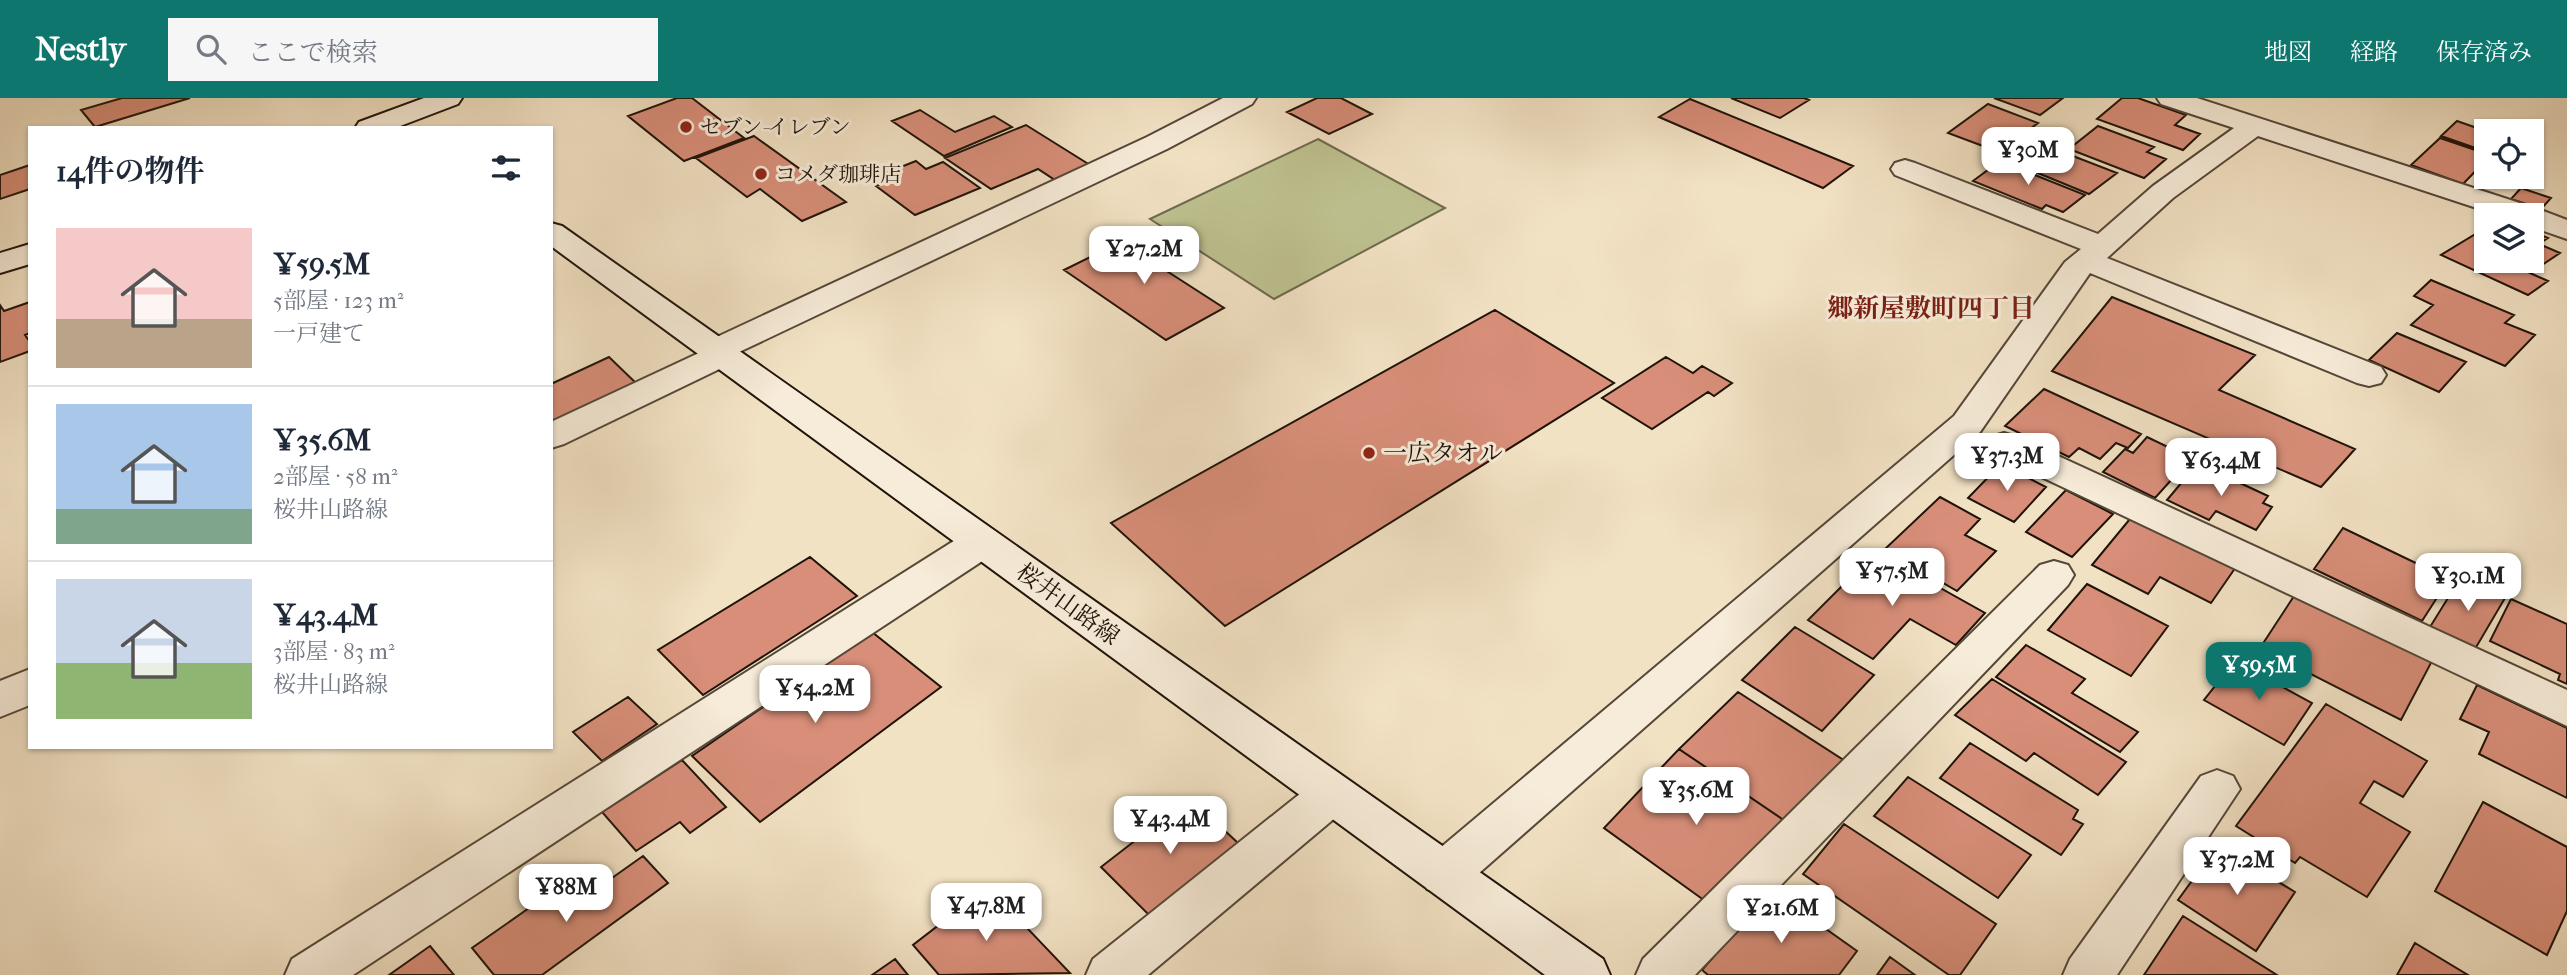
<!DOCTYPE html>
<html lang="ja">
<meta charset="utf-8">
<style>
body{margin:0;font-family:"IM FELL French Canon","Noto Serif JP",serif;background:#f6f6f7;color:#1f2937;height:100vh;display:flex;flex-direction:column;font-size:26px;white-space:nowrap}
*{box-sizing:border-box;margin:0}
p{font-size:23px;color:#747a83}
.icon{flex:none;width:38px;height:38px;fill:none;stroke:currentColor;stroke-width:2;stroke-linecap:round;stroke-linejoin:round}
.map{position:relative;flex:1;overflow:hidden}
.details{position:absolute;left:28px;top:28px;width:525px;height:623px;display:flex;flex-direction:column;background:#fff;border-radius:0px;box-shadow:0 2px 5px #0004}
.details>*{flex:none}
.buttons{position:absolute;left:2474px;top:21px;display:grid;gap:14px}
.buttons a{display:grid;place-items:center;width:70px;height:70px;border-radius:0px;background:#fff;box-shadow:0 2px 5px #0004;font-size:35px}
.price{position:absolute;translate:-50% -60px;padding:0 16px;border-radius:14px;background:#fff;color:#222;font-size:23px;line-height:46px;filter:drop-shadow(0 2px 4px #0008)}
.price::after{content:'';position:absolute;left:50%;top:42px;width:21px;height:16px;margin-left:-10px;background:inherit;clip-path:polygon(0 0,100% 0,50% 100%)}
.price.current{background:#0f766e;color:#fff}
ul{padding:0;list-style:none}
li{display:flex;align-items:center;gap:21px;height:175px;padding:0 28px}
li+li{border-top:2px solid #e0e1e3}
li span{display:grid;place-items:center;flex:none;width:196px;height:140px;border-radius:0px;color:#555}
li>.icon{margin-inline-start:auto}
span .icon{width:84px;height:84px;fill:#fffc;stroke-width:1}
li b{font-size:30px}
h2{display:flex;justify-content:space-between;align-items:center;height:84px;padding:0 28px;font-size:30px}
header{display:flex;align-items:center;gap:42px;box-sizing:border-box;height:98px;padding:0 35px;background:#0f766e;color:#fff}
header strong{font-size:33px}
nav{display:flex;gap:38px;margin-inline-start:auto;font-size:24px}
.search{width:490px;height:63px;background:#f6f6f7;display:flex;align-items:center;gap:18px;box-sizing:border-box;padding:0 24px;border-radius:0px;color:#747a83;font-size:26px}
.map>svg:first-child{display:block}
.green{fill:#bfc291;stroke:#6f6a4d;stroke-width:2}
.building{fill:#d88e79;stroke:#1f1309;stroke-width:2}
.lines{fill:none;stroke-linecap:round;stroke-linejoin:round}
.street-casing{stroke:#544738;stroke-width:4}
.secondary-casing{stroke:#1f1309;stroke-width:4}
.street{fill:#f7ecd9;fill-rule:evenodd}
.secondary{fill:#f7ecd9;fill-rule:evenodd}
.poi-dot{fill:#8f2418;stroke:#f7ecd9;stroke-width:2.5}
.labels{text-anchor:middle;stroke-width:6;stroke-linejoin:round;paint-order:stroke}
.far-poi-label{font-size:21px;fill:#1f1309;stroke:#f7ecd9;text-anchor:start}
.poi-label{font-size:24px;fill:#1f1309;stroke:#f7ecd9;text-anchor:start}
.street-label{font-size:24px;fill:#1f1309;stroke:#f7ecd9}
.neighbourhood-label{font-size:26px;font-weight:bold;fill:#7a1f14;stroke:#f7ecd9}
</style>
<header>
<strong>Nestly</strong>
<div class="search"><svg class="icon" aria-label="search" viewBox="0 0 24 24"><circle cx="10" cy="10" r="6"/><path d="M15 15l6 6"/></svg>ここで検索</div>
<nav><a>地図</a><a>経路</a><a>保存済み</a></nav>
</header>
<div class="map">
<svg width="2567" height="877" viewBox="0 0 2567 877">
<rect width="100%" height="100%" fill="#f2e2c4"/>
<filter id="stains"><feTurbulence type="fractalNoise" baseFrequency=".00286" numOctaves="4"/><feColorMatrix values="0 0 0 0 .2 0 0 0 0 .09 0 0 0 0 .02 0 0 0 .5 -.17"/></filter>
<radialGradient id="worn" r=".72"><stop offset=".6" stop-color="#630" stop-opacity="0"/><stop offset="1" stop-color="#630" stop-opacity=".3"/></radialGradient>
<path class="green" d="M1318,41L1445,110L1274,201L1150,121Z"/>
<path class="building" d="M122,0H190L95,29L81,12Z
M677,0H692L744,40L684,63L628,18Z
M1317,0H1341L1372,16L1329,36L1287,14Z
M1731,0H1804L1809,2L1780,20Z
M1994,0H2063L2040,17Z
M2122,0H2138L2186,17L2175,27L2200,36L2183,52L2097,21Z
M1690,1L1853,68L1823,90L1659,19Z
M1988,6L2038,25L1999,54L1948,35Z
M920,12L955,34L994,18L1012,29L944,58L892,23Z
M2457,23L2477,30L2482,25L2506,33H2487V54L2441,38Z
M1026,27L1090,67L1055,82L1038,71L991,91L945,60Z
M2098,28L2154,49L2147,54L2166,61L2144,80L2069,51Z
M754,38L846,104L802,123L760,91L747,99L696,60Z
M2440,40L2487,56V61L2463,86L2411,67Z
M2060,53L2117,75L2089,96L2033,73Z
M916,63L926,71L943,64L980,90L915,117L876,88L891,82L883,76Z
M2000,63L2085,97L2063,114L2046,107L2042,111L1973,83Z
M30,67V91L0,101V77Z
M2521,90L2551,100L2541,111L2511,101Z
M2487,129V163H2532V133L2548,140L2539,146L2560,155L2530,175L2548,183L2528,197L2441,157Z
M1145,132L1170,147L1145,159L1224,210L1166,242L1064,172Z
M2431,182L2514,217L2505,225L2535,237L2505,268L2411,227L2433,207L2414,198Z
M2112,199L2255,257L2219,292L2355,351L2321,389L2052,273Z
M30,204V235L25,237L30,244V253L0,264V207L4,213Z
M1495,212L1614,285L1225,528L1111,425Z
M2397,235L2466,264L2439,294L2369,262Z
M609,259L639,288L551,330V286Z
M1666,259L1693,275L1702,268L1732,285L1714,298L1708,294L1652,331L1602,300Z
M2044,291L2141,336L2128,350L2116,345L2100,361L2079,350L2069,359L2005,328Z
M2147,339L2191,360L2155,400L2103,374L2125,351L2133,355Z
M2001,366L2046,389L2014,424L1968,400Z
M2208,370L2268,398L2263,405L2272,409L2256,432L2216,413L2209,422L2167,402L2193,371L2204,376Z
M2066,392L2113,416L2072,459L2026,434Z
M1940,399L1980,421L1965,437L1996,453L1957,493L1885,451Z
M2134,416L2238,466L2211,505L2160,479L2148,496L2092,467Z
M2343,430L2449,481L2422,523L2314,471Z
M1876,454L1985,515L1956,547L1910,521L1873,561L1808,522Z
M810,459L857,498L703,597L658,552Z
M2461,479L2505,500L2475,551L2430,529Z
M2087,486L2168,528L2131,578L2048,532Z
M2296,495L2433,561L2401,622L2260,550Z
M2511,501L2567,526V586L2558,582L2560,576L2490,543Z
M1795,529L1874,577L1822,633L1742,582Z
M872,534L941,589L760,724L692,658Z
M2026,547L2085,581L2072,595L2138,634L2120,654L1996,579Z
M2235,563L2312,605L2284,647L2204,602Z
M1992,581L2126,664L2098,697L2034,655L2026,663L1955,617Z
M2477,587L2567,630V700L2479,656L2489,634L2460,621Z
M1738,594L1845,663L1788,725L1679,651Z
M628,599L657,626L602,663L573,634Z
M2326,606L2427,663L2403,699L2374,683L2360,705L2410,734L2367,799L2300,759L2295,765L2236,728Z
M1970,645L2078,712L2073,721L2083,726L2061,757L1940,680Z
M1679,651L1788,725L1712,808L1604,730Z
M682,662L726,709L690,735L680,724L636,753L602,714Z
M1908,679L2031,757L1998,800L1874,718Z
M1190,700L1239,746L1149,817L1101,769Z
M2483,704L2567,749V813L2547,857L2435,793Z
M1844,726L1996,826L1960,877H1949L1803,776Z
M2218,747L2295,794L2256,853L2178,802Z
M643,758L668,785L542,877H494L472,850L549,796L564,814Z
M988,789L1070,875L939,877L913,847Z
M1771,792L1857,853L1839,877H1708L1702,872Z
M2183,818L2277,877H2144Z
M2415,845L2468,877H2397Z
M430,848L454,877H389Z
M1890,859L1915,877H1877Z
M895,861L908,877H872Z"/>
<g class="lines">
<g class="street-casing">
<path id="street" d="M1223,0H1256L1252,6L1167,51L737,255L739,257L734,264L564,346L551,350V324L701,254L704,245L1147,39Z
M2157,0H2197L2538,111L2567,122V141L2532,129V117H2498L2258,38L2173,100L2107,160L2381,269L2386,277L2381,285L2369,288L2357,285L2090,175L1980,334L1461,791L1444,797L1427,791L1420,776L1427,761L1954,318L2065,164L2081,151L1895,77L1891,71L1895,65L1905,62L1915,65L2098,136L2153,88L2234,30L2161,6Z
M2004,335L2017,339L2567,592V628L1991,355L1986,347L1991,339Z
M982,430L996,434L1001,444L996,454L353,877H285L292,861L968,434Z
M2054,463L2068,467L2074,477L2068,487L1695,877H1636L1643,861L2040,467Z
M30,571V607L0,619V583Z
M2217,672L2233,678L2240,691L2117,877H2063L2070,861L2201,678Z
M1332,677L1348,683L1355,696L1348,709L1148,877H1086L1093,861L1316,683Z"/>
</g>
<g class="secondary-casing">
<path id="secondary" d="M424,0H462L458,6L395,30H355L359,24Z
M551,125L562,128L1603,861L1610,877H1545L551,148Z
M30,146V166L0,175V155Z"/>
</g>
<use href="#street" class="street"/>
<use href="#secondary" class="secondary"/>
</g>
<g class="poi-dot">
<circle cx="686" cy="29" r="7"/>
<circle cx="761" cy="76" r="7"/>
<circle cx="1369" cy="355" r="7"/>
</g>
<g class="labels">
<g class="far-poi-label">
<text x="700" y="36">セブン-イレブン</text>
<text x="775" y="83">コメダ珈琲店</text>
</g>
<g class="poi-label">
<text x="1383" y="363">一広タオル</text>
</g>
<g class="street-label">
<text transform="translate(1068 506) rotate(36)" y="8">桜井山路線</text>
</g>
<g class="neighbourhood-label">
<text x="1931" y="219">郷新屋敷町四丁目</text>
</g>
</g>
<rect width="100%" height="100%" filter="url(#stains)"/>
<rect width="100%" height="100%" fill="url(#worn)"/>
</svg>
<div class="buttons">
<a><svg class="icon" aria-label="locate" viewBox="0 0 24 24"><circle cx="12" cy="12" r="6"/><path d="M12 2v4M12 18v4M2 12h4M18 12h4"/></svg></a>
<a><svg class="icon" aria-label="layers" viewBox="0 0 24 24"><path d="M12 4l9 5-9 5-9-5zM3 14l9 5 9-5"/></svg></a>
</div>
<b class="price" style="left:2028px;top:89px">¥30M</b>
<b class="price" style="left:1144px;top:188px">¥27.2M</b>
<b class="price" style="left:2007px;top:395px">¥37.3M</b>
<b class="price" style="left:2221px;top:400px">¥63.4M</b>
<b class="price" style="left:1892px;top:510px">¥57.5M</b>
<b class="price" style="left:2468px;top:515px">¥30.1M</b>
<b class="price current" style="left:2259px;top:604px">¥59.5M</b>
<b class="price" style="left:815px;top:627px">¥54.2M</b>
<b class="price" style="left:1696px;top:729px">¥35.6M</b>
<b class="price" style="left:1170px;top:758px">¥43.4M</b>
<b class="price" style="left:2237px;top:799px">¥37.2M</b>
<b class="price" style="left:566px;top:826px">¥88M</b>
<b class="price" style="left:986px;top:845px">¥47.8M</b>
<b class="price" style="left:1781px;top:847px">¥21.6M</b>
<section class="details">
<h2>14件の物件<svg class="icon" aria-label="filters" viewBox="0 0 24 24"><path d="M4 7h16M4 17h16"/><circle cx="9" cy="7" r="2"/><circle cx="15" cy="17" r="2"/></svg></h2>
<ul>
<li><span style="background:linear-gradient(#f6c9c9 65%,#b9a48a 0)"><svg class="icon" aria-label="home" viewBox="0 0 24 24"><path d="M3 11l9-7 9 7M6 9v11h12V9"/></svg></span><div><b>¥59.5M</b><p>5部屋 · 123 m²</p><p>一戸建て</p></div></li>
<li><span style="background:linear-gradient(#a9c7e8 75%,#7fa58c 0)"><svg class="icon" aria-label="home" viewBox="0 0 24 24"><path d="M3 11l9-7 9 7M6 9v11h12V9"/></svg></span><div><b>¥35.6M</b><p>2部屋 · 58 m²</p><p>桜井山路線</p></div></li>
<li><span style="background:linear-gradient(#c9d6e8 60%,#8fb573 0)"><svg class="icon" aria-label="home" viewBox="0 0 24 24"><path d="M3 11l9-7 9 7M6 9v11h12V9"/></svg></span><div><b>¥43.4M</b><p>3部屋 · 83 m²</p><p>桜井山路線</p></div></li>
</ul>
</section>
</div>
